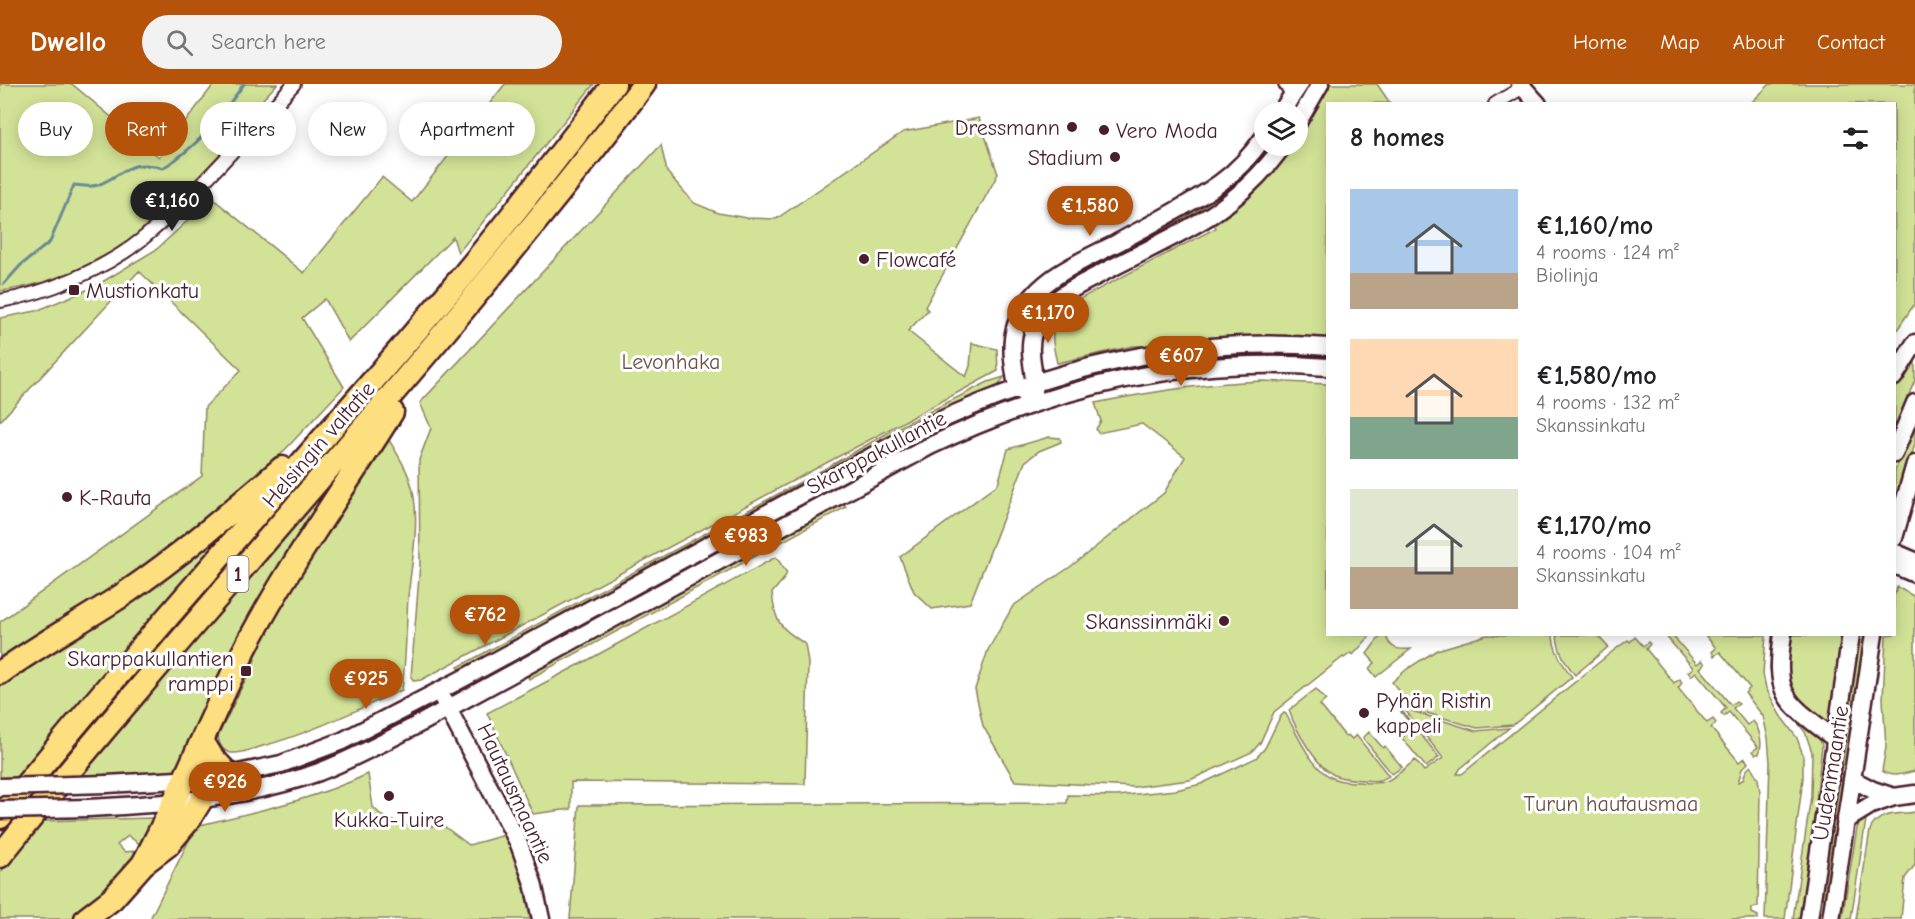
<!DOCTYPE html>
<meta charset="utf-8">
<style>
body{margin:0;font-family:"Comic Neue",sans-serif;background:#f2f2f2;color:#202124;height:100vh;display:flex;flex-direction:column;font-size:22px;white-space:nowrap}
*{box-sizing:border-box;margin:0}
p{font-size:20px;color:#757577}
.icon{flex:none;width:33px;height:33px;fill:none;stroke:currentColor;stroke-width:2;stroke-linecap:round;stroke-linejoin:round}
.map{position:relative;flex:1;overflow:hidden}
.drawer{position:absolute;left:1326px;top:18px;width:570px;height:534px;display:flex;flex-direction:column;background:#fff;border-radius:0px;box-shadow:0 3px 15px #0003}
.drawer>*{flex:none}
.banner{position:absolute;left:18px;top:18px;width:570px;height:54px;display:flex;gap:12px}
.buttons{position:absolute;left:1254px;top:18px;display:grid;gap:12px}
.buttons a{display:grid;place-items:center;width:54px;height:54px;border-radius:50%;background:#fff;box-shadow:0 3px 15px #0003;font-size:30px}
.price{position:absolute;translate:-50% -51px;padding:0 14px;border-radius:21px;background:#b45309;color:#fff;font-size:20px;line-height:39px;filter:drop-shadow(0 2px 3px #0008)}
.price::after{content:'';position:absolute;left:50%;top:36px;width:18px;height:14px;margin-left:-9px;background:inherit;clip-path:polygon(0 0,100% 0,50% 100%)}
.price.current{background:#222;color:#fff}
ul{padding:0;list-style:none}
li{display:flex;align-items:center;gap:18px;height:150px;padding:0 24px}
li span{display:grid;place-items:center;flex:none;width:168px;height:120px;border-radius:0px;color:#555}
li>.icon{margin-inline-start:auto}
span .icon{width:72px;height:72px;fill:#fffc;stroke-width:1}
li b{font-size:26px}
h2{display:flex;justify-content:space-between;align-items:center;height:72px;padding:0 24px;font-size:26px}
.chip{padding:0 21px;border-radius:27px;background:#fff;box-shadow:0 3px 15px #0003;font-size:21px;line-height:54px}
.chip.current{background:#b45309;color:#fff}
header{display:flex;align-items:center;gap:36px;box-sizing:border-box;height:84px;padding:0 30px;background:#b45309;color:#fff}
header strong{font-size:28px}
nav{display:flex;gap:33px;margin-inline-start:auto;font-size:21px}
.search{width:420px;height:54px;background:#f2f2f2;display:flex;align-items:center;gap:15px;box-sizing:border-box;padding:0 21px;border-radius:33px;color:#757577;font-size:22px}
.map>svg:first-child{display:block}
.green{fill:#d2e397;stroke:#8e8161;stroke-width:1.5}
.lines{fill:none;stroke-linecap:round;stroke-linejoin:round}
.stream{stroke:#6a8a93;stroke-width:3}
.street-casing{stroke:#4a1f2b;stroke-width:16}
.secondary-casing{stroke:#4a1f2b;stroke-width:21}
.highway-casing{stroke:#4a1f2b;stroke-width:27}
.street{stroke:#fff;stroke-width:12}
.secondary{stroke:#fff;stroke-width:16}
.highway{stroke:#fedf80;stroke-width:22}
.secondary-bridge-casing{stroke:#4a1f2b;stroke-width:21;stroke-linecap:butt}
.secondary-bridge{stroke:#fff;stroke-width:16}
.poi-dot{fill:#4a1f2b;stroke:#fff;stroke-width:2}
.labels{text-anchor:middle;stroke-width:6;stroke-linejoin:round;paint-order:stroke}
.shield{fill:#fff;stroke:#80626b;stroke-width:1.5}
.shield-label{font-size:21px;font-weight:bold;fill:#4a1f2b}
.poi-label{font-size:22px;fill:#4a1f2b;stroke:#fff;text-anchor:start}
.park-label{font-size:22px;fill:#6c5046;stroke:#fff}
.street-label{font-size:22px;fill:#4a1f2b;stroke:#fff}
</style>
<header>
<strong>Dwello</strong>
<div class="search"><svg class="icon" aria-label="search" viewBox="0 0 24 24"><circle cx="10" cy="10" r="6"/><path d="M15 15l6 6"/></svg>Search here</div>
<nav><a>Home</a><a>Map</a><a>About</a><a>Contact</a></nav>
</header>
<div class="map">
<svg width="1915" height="835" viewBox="0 0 1915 835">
<rect width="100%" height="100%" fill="#fff"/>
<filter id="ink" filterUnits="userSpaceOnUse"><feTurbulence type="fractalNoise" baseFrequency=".0167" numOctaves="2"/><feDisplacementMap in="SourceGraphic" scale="12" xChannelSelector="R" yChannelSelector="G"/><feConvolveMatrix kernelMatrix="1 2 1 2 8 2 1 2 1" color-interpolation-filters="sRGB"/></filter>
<g filter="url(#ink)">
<path class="green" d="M0,0H72L159,73L214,0H277L263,15L265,18C251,40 232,58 215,77C203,90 193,103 181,115C131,162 68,199 0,207Z
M505,0H594L458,169L453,153L349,258L325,215L302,234L344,303L267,385L111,512L0,577V538L202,392L205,323L241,286L139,187L0,337V234L36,227L94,203L157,165L212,114L304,189L382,93L412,118Z
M1324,0H1377L1390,19L1328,20L1327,257L1133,262L1057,279C1051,255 1049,242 1066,222L1216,144L1213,138L1287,62H1298V45Z
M1770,0H1915V219L1895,249L1894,20L1751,19Z
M979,34L998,90L925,223L928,226L908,247L966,293L970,282L972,259L997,265L998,287L421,596L414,597L411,593L420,480L419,376L431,344L420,319L661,61L667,88L694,119L718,129L747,134L776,135L903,48Z
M564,82L567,84L543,116L53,692H41Z
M1223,101L1231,111L1164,151L1158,140Z
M1915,267V296L1895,344V301Z
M1004,293L996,306L461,588L458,583L828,383L891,347L988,298Z
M1261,297L1327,300L1328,550L1371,551L1353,571L1351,569L1344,574L1343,573L1274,628L1260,659L1252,668L1190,696L1134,703L1015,697L983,642L975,605L988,566L1013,522L1070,483L1164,409L1185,373L1142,340L1098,349L1096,345L1101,337L1095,319C1150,308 1205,299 1261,297Z
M1915,332V360L1895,425V387Z
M386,351C398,371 411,390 414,413C419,446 411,481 408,514C406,545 406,575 402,606C356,626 311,649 263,662C253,665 241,670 231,669C222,667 219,660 218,652L255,576L252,573L264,547Z
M1049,353L1060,354L1061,358L1039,367L1025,378L970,519L932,525L914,508L900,473L998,400L1008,365Z
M359,365L180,686L172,690L77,694Z
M836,401L838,406L565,554L562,550Z
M842,416L846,423L529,595L528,593L550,574Z
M245,429L14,695H0V595Z
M776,473L787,489L783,496L772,509C775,540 780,543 805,560L808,579L805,700L571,698V725L533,730L487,629L588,576Z
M1897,503L1915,513V687C1904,690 1891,694 1882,687L1886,663L1883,615L1886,553V551L1894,550V513Z
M1384,551H1386C1389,565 1398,566 1411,565L1376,593L1369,584L1375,579L1367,570L1378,555Z
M1487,551H1553C1553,566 1563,581 1572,593L1513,641L1477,644L1414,625L1392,598L1407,585L1437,566Z
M1557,551H1597L1608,563L1575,591C1565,578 1558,567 1557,551Z
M1665,551H1672L1697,580L1702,576L1705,580L1700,584L1731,621L1736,617L1739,620L1733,624L1747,641L1753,637C1760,645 1763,660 1759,670H1755L1753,667L1758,663L1729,628L1724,632L1721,629L1726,624L1696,588L1691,592L1688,588L1693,584Z
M1705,551H1766L1763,590L1766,604L1780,631L1797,654L1803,671V694L1785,835H1765L1770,678L1768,654L1763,632L1745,609L1750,604L1720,568L1714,572L1712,568L1716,564Z
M1772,551H1777L1774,582L1817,648L1822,661L1811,767L1801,835H1793L1811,712L1812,668L1805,648L1780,616L1773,601L1770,583Z
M1788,551H1843L1830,646L1797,617L1785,594Z
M1857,551H1868L1825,835H1814Z
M1635,553L1643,562L1648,558L1650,560L1646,565L1674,599L1680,595L1682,599L1678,604L1707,639L1713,635L1716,639L1711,644L1739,678L1745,674L1748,679L1742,685L1738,698L1743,696C1745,690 1745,686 1751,682L1758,695L1760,708L1758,823L1752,824V829L1758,832V835H570L579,721L1067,719L1068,711L1117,712L1176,706L1201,700L1256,674L1265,664L1280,633L1284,629L1286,630C1297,650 1312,687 1335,695C1342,698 1350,698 1358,698C1389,702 1392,695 1415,676L1424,687L1443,674L1406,627L1409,624L1412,627L1476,647L1509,644L1460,685L1457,690H1462L1613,567L1628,556L1630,558Z
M1316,605L1326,616L1320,621L1345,652L1348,651L1352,655L1356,651L1389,692C1380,698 1372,697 1362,696C1353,695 1342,695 1334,691C1316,682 1295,645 1289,626Z
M1402,627L1439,673L1426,683L1402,654L1414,644L1401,628Z
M405,631L410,639L360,664L289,691L194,712L199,700Z
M1369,648L1383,664L1385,662L1402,683L1392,690L1363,654Z
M368,690L373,723L382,732L405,741L445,743L469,761L505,751C517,779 526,805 530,835H150L196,742C254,728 313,716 368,690Z
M1915,728V781L1905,794L1901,835H1856L1870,746C1878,727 1898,731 1915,728Z
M1867,729L1851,835H1842L1857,744L1860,738Z
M152,734L158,736L144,763L128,752L117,761L125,768L135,767L142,772L77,835H0V789L42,737Z"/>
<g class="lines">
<path class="stream" d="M4,200L20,182L50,158L74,101C81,102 91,103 98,101C125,90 129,74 163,84C201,60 218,35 244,0"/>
<g class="street-casing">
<path id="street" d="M1285,0L1293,11
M1495,20L1523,3
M0,217C45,210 105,185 141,156C197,110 245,53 294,0"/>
</g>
<g class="secondary-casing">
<path id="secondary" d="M1520,0L1538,20
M1281,28L1300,0
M1298,38L1320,0
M1894,293L1915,259
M1034,309C1036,287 1026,268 1034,246C1037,237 1042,229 1048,223C1063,208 1084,199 1102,189C1138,170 1176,153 1211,131C1240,112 1263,89 1283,62
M1024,310L1017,304C1014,283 1009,262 1016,241C1032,196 1078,179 1117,159C1151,140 1188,122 1220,99C1238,86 1252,70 1264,53
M1894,370L1915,319
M1894,454L1915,380
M1894,468L1915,477
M1894,481L1915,490
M1783,550C1773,615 1787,618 1835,655
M443,615L519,760L533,799L541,835
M1852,695L1873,706L1894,713
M107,700L195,695L229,691L281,680L342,657L462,595L924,344C1049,283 1188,251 1328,263
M88,724C166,720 244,715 319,688C355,674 388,656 423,638L930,362C1058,301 1185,272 1328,283
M1845,737L1871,721L1894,713L1915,710
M1809,835L1851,550
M1831,835L1874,550"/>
</g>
<g class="highway-casing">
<path id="highway" d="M0,589C40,560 83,537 124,510C180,472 231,428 282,384
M202,657L212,673L229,691
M0,733C145,553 301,383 450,207C507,140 560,70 614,0
M0,772C163,570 338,379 503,178C551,119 599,61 644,0
M143,780C182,708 211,630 249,557C291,478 344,405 392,328
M86,835L112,815L143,780L168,761L188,737L201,716"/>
</g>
<use href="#street" class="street"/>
<use href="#secondary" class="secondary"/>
<use href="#highway" class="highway"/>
<g class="secondary-bridge-casing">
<path id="secondary-bridge" d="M0,703L107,700
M0,726L88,724"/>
</g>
<use href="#secondary-bridge" class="secondary-bridge"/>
</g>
</g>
<g class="poi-dot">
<circle cx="1072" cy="43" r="6"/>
<circle cx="1104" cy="46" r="6"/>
<circle cx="1115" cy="73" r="6"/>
<circle cx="864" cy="175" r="6"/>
<rect x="68" y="200" width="12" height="12" rx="3"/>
<circle cx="67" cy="413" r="6"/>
<circle cx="1224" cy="537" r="6"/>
<rect x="240" y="581" width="12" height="12" rx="3"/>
<circle cx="1364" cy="629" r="6"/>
<circle cx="389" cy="712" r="6"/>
</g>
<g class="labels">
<rect class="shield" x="227.5" y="472" width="21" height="36" rx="4.5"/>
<g class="shield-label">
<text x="238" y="497">1</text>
</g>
<g class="poi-label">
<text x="1060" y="51" text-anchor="end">Dressmann</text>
<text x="1116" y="54">Vero Moda</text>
<text x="1103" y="81" text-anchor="end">Stadium</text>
<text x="876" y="183">Flowcafé</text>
<text x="86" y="214">Mustionkatu</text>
<text x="79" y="421">K-Rauta</text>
<text x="1212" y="545" text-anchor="end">Skanssinmäki</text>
<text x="234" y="582" text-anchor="end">Skarppakullantien<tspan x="234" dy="25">ramppi</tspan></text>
<text x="1376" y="624">Pyhän Ristin<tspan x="1376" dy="25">kappeli</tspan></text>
<text x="389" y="743" text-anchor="middle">Kukka-Tuire</text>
</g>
<g class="park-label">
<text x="671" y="285">Levonhaka</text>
<text x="1611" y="727">Turun hautausmaa</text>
</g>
<g class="street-label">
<text transform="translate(318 360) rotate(-49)" y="8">Helsingin valtatie</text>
<text transform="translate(876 368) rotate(-28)" y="8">Skarppakullantie</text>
<text transform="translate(1830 689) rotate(-81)" y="8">Uudenmaantie</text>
<text transform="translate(516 709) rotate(65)" y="8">Hautausmaantie</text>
</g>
</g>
</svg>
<div class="buttons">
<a><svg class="icon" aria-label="layers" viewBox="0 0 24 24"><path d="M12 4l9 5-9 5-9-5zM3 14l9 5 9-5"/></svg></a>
</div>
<b class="price current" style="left:172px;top:148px">€1,160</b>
<b class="price" style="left:1090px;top:153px">€1,580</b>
<b class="price" style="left:1048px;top:260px">€1,170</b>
<b class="price" style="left:1181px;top:303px">€607</b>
<b class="price" style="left:746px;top:483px">€983</b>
<b class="price" style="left:485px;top:562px">€762</b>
<b class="price" style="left:366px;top:626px">€925</b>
<b class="price" style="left:225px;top:729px">€926</b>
<div class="banner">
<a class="chip">Buy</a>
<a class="chip current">Rent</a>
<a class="chip">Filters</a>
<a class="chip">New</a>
<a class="chip">Apartment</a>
</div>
<section class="drawer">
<h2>8 homes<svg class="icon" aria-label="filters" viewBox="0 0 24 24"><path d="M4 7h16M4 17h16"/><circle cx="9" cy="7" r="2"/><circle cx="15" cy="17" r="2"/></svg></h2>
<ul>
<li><span style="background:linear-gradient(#a9c7e8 70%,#b9a48a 0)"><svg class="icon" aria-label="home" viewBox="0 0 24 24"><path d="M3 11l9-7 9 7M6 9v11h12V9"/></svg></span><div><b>€1,160/mo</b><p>4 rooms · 124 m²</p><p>Biolinja</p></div></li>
<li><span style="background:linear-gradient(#ffd9b3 65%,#7fa58c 0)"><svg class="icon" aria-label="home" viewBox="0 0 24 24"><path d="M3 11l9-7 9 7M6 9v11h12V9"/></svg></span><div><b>€1,580/mo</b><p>4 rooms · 132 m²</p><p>Skanssinkatu</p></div></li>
<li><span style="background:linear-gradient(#dfe7d0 65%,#b9a48a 0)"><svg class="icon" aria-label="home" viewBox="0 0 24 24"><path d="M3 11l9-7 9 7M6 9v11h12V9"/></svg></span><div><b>€1,170/mo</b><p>4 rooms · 104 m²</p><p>Skanssinkatu</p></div></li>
</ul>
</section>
</div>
